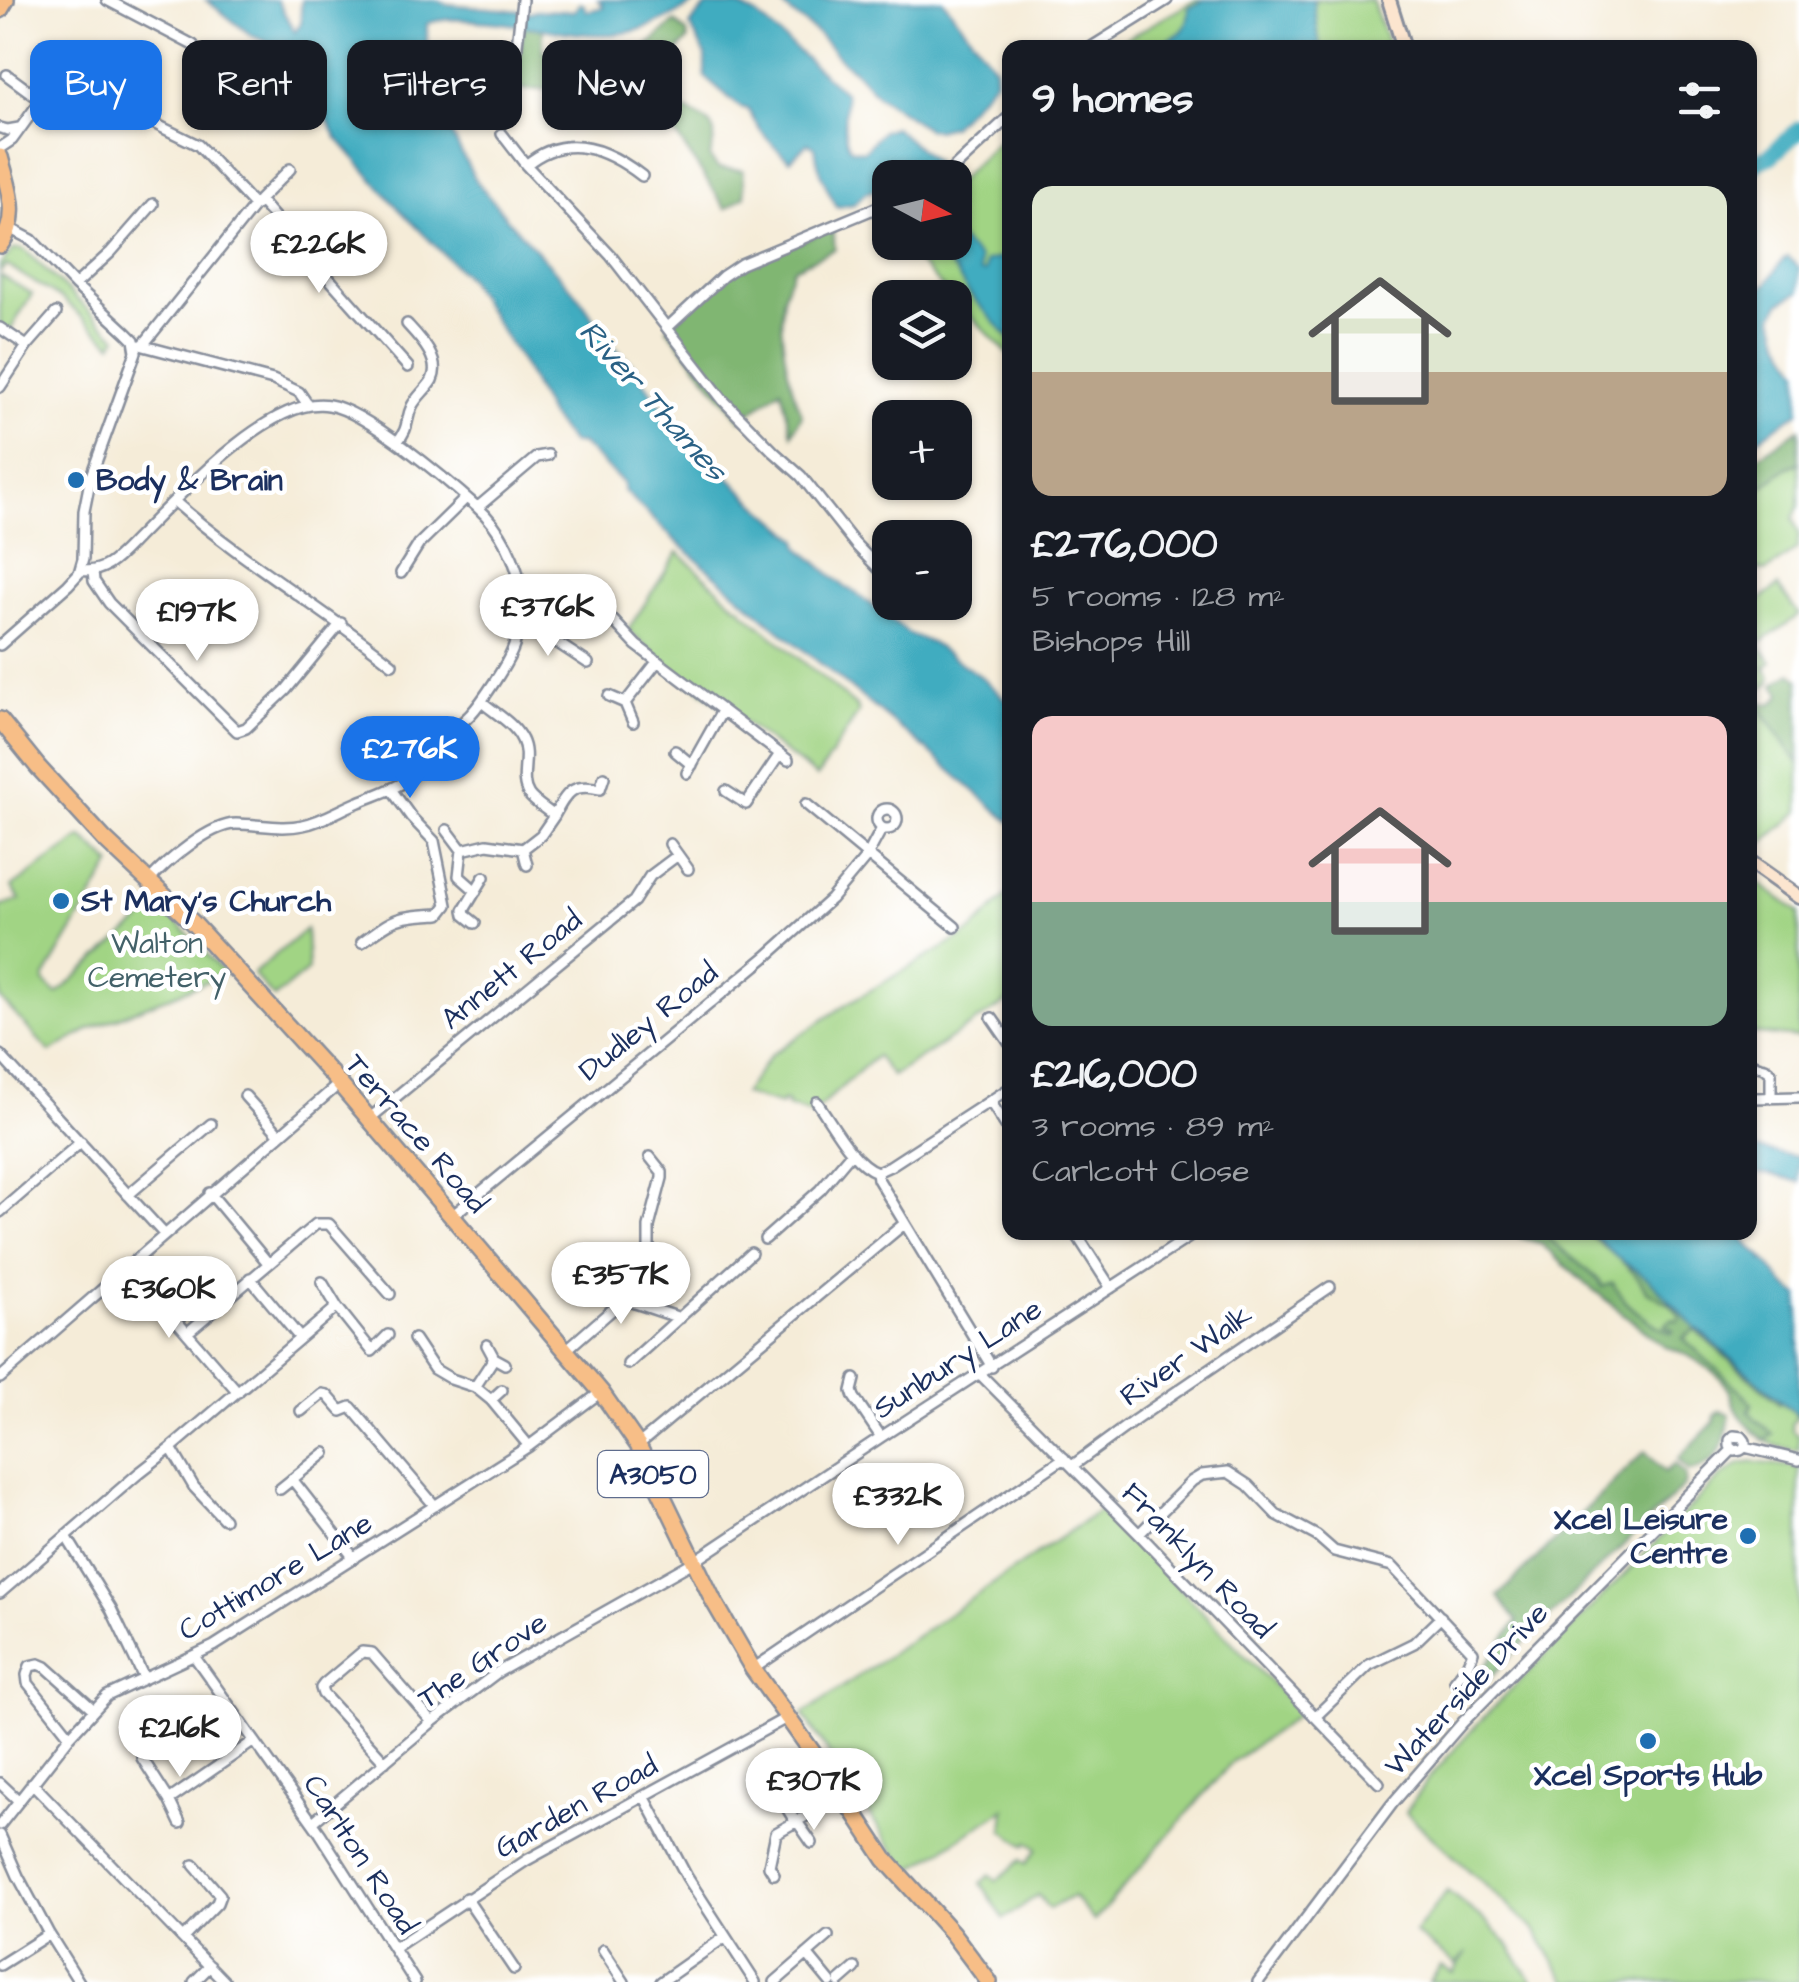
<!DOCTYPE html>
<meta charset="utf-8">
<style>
body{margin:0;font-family:"Architects Daughter",sans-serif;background:#242831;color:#f1f3f6;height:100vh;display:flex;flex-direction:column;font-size:38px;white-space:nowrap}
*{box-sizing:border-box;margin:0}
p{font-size:32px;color:#9ea1a6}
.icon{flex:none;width:55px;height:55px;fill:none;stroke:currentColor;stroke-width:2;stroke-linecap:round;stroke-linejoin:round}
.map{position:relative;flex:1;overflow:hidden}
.drawer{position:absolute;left:1002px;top:40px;width:755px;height:1200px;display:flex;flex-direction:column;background:#171b24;border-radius:20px;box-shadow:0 2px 8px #0004}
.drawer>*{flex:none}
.guide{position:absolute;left:30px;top:40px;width:822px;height:90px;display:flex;gap:20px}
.needle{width:65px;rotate:97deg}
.fabs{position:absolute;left:872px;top:160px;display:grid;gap:20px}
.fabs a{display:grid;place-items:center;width:100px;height:100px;border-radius:20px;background:#171b24;box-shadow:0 2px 8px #0004;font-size:50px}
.price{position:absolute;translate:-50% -85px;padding:0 22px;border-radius:35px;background:#fff;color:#222;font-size:32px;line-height:65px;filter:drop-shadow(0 2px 5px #0008)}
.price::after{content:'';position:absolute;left:50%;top:60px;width:30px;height:22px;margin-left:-15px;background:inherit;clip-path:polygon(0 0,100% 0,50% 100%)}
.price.selected{background:#1a73e8;color:#fff}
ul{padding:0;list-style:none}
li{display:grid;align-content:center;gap:20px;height:530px;padding:0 30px}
li span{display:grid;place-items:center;height:310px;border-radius:20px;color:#555}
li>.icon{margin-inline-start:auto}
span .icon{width:180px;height:180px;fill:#fffc;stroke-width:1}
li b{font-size:42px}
h2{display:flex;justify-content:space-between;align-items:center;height:120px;padding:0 30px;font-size:42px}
.chip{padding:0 35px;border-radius:20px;background:#171b24;box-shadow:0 2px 8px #0004;font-size:35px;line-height:90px}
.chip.selected{background:#1a73e8;color:#fff}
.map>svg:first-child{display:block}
.green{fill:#a1d484;stroke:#5e8271;stroke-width:2.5}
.forest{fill:#80b672;stroke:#4e7268;stroke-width:2.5}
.water{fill:#41acc0;stroke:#2e6e8f;stroke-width:2.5}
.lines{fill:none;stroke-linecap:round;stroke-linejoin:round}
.river{stroke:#41acc0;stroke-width:18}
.street-casing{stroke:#888e9b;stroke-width:14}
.secondary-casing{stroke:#888e9b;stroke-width:18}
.primary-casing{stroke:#888e9b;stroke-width:20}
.street{stroke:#fff;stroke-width:9}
.secondary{stroke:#fce5cf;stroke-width:12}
.primary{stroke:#f7be87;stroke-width:15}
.poi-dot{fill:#1f6fb2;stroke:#fff;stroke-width:4}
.labels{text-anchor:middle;stroke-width:9;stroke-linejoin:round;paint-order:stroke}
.shield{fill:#fff;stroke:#5f6d8e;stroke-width:2.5}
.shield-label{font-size:28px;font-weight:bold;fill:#1b2f5e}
.poi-label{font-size:30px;font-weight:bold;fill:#1b2f5e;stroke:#fff;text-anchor:start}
.park-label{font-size:30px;fill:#436169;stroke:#fff}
.street-label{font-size:30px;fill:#1b2f5e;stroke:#fff}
.water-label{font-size:32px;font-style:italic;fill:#2a6185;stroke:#fff}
</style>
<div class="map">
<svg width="1799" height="1982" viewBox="0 0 1799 1982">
<rect width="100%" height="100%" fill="#fff"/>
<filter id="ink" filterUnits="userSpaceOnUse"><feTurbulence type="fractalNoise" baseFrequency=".01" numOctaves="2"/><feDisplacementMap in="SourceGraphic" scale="20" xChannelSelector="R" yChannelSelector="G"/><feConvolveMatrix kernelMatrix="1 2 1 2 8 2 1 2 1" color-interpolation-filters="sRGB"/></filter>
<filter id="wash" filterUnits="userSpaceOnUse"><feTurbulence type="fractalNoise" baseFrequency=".0048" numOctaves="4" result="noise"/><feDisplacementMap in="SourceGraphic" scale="40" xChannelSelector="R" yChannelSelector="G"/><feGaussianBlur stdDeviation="2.25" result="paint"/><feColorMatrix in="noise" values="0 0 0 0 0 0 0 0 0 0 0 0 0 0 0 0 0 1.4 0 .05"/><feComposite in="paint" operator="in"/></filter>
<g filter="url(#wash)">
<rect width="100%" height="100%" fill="#f5ecd8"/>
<path class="green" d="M1196,0H1372L1389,47L1109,48Z
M1010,129V356L955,300V298L952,297L905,249L902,243L955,242V184Z
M14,249H22L28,253L117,337L112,344L62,299L6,265L0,272V264Z
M0,275L32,294L8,334L0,329Z
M1799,463V506L1793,518L1799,534L1797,549L1767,571L1755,569L1750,561V496L1788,467Z
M678,552L738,607L740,606L744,612L856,706L859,712L817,777L662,661L628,630Z
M1778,586L1799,615L1759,644L1771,662L1765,668L1771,677L1769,683L1750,698V608Z
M1755,702L1799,763V812L1750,854V706Z
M82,837L112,864L45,977L44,982L57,994L160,904L225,974L92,1028L50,1052L0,998V907L20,900L12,887Z
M1750,877L1799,912V1038L1750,1033Z
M1010,892V1000L892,1076L876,1056L812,1114L787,1106L788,1103L782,1101L781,1105L743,1094L771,1055L845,1005L972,931Z
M306,929L308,970L274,998L253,974Z
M1542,1233H1587C1604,1247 1639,1272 1646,1291L1671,1304L1682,1318L1666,1326L1673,1330L1672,1333C1653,1326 1620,1302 1613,1283L1602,1287L1600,1281Z
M1695,1330L1779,1403L1781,1402L1795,1413L1796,1419L1791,1424L1792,1431L1799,1436V1451L1780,1447L1765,1441L1773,1434L1755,1419L1749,1411L1752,1403L1683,1338Z
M1753,1462L1799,1467V1982H1567L1535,1930L1405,1812L1428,1779L1481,1720L1719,1478L1740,1464Z
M1102,1509L1301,1713L1232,1762L1094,1921L1073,1896L1049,1909L1038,1895L1004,1919L981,1883L991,1875L996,1881L1021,1860L1026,1864L1037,1849L1028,1842L1025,1846L1003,1830L1005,1809L908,1872L858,1797L859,1791L852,1788L803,1714Z
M1447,1891L1487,1922L1507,1943L1533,1982H1429L1441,1966L1453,1973L1467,1952L1456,1964L1414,1933Z"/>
<path class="forest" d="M675,22L687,33L688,40L652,80L635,94C651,98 713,114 714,133C715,140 711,150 710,158L718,168L743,170L745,196L726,209L671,127L616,109H604V95H577L571,89L526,90L516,86L523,26L543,29V52C568,54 598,52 618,68L637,55Z
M832,228L835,249L794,268C790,278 785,288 783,298C777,332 789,384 802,415L792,434L781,389L741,420L667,328L723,276Z
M1799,429V463L1788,467L1750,496V462Z
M1791,673L1799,679V763L1755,702L1759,699L1764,704C1773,704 1778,702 1781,693L1774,684Z
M1520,1233H1542L1600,1281L1602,1287L1613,1283C1620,1302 1653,1326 1672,1333L1673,1330L1665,1325L1672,1319L1678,1321L1681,1318L1671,1305L1646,1291C1639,1272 1604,1247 1587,1233H1600L1672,1291L1669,1301L1677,1304L1784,1394L1779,1403L1695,1330L1683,1338C1706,1360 1731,1380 1752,1404L1749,1411L1755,1419L1773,1434L1765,1441C1752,1431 1741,1420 1734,1405C1732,1400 1732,1395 1729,1390C1720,1372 1685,1351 1665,1347L1580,1279L1540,1243L1520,1237Z
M1720,1411L1730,1415C1726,1442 1719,1466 1689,1471L1678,1459L1714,1422L1715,1415Z
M1645,1451L1665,1472L1675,1464L1686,1476L1685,1485L1530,1636L1471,1698L1464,1696L1517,1621L1498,1596Z"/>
<path class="water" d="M206,0H277L295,32L301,23V0H433L448,4L531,12L535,10L574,11L580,3L583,4L587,11L604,7L598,0H702C681,11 661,24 638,30C594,43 535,25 490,22C469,21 446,16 427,24V71L452,135L475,179L510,222L577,294L612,345L634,366L656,399L700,449L749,497L798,539L800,548L846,588L853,591L911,635L930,642L983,678L1010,703V822L927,750L773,625L676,541L624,491L623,483L581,443L572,444L550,417L522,363L467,278L398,208L337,138L319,104L308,65L294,52L252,36Z
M775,0H943L995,67L996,79L952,126L936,130L927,129L877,95L855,71L843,62L818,34Z
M1204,0H1313L1320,47H1154C1175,35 1189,36 1189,8Z
M707,6H738L757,15L845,93C847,111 840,133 851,149L864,151L882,131L894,127L935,162L933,166C917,167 904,178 890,178V186L865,193L854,204L837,207C826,188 817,169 815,147L808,143L790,160C772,146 757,129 748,109L740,107L705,77V54L690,26L696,17Z
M955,235L979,258L980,272H985L986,261L1010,256V339L968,292L956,273L929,243L955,242Z
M1788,257L1799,267V292L1780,303L1774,316L1780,339L1799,369V412L1750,444V287L1754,291C1775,284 1773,264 1788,257Z
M1750,1148L1799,1157V1182L1770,1174L1750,1173Z
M1592,1233H1740L1750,1247L1763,1258L1762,1261L1765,1260L1784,1284L1799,1296V1416L1696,1328L1649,1279L1615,1256Z"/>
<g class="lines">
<path class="river" d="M1750,169L1758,161L1770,156L1799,130"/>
</g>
</g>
<g filter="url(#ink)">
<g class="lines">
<g class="street-casing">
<path id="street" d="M107,0L193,45
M1090,48L1167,0
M66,55L64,67L68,73L145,119L198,145L255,206
M514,73L522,0
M0,128L8,130L19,128
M502,134L526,165L611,256L723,400L774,452L801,476L855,544L888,578
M0,148L12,140L41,100L7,75
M526,165C565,132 606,148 642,176
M943,178L1010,116
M259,200L408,367
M75,285L111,252L153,204
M0,328L27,346
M667,328L723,276L741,264L890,202
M140,345L273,380L299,392L308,405
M143,345L259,200L290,169
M0,387L27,346L56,313
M397,442C410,427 405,421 412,406C417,396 427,389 432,380C442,360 419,337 407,324
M174,501C242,561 321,607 392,664
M478,507L537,457L548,455
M80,570C105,575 120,555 136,539C175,500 271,394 329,405C366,411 448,481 477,507C500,527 519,563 521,593C522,610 518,630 514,646C509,662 482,702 470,715C459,726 447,735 437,746C427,758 420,770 407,780C393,790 375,795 359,802C341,809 323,821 303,825C281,830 259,824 236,824C210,824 166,862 149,881
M93,571L94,581L109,603L237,731L246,728L286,690L341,623
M401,573L419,544L466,498
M521,593L565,598L594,608L608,615L636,645L788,760
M516,632L547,636L588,663
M0,645L68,585L79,573L83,559L84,511L91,476L136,352L134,340L127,333L75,285L32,240L11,229
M609,696L625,703L633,722
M482,702C496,714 514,723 522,740C531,758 518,779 529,795C535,803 546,809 554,816C567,792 572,783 600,789L604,777
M625,703L657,662
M675,751L692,765
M687,773L722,711
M726,791L746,804L780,754
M806,804L955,927
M877 819a10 10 0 1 1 20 0a10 10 0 1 1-20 0Z
M447,830L462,850L487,844L523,849L541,835L554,816
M670,844L688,869
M523,849L527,865
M462,850L459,876L476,891
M475,923L465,915L464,910L484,877
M362,942C397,916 396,917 440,914L447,905L434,841L411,817L391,789
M992,1018L1010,1044
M0,1055L165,1235
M1750,1064L1765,1068L1771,1073V1097
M245,1096L279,1134
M1752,1098L1799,1097
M990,1101L1010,1132
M817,1102C832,1123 853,1164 877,1172
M369,1119L634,901L650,876L678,855
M877,1172L878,1179L992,1367
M877,1172L890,1166L1010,1088
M210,1193L268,1263
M128,1195L211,1124
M0,1212L81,1142
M452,1216L766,957L831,899L867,856L882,828
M1075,1232L1111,1288
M765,1239L820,1190L852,1152
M129,1266L238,1392
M250,1278L300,1338
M322,1282L337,1307L372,1351L388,1335
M634,1303L649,1249V1227L662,1178V1172L650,1157
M187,1333L316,1224H329L390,1294
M414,1339L434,1369L451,1379L475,1387L491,1400L529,1446
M487,1345L494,1358L505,1364
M565,1351L621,1302L629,1301L680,1318
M628,1364L751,1253
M980,1374L1139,1534L1379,1783
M0,1378L339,1084
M855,1379L852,1391L854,1397L881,1437
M475,1387L494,1358
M491,1400L502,1390
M301,1411L322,1394L327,1395L341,1411L351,1407L435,1506
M638,1445L904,1224
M1745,1447V1441L1742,1437L1734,1436L1730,1440V1446L1735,1451L1741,1450L1745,1447L1799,1460
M171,1448L194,1487L224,1519
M1072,1466L1135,1420L1330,1287
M292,1479L354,1558
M280,1489L325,1453
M1139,1534L1192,1481L1202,1475L1228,1472L1248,1485L1276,1514L1317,1536L1334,1551L1392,1566L1473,1652L1467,1666L1455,1681
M66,1536L111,1609L144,1678
M0,1593L139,1473L171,1448L337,1307
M194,1656L320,1833L415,1982
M753,1669L1064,1458
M1315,1717L1369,1665L1414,1643L1441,1617
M70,1736L28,1683L27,1675L30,1666L39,1664L46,1667L94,1710
M142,1758L169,1800L180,1823
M385,1762L323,1694L321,1688L324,1684L362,1652L372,1653L432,1722
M0,1783L19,1801
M32,1783L225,1982
M644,1796L687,1877L755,1982
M780,1797L795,1821
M169,1800L254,1741
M796,1820L812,1843
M313,1822L432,1722L498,1672L695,1561L881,1437L1197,1232
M0,1825L70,1736L107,1696L214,1646L529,1446L601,1392
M0,1835L18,1876L49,1934L0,1965
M774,1874L769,1866L776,1833L843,1795
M466,1898L514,1969
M49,1934L79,1982
M183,1938L217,1903L220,1895L194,1865
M394,1948L527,1860L788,1717
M603,1950L624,1982
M807,1954L830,1982
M194,1982L210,1966
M661,1982L725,1937
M775,1982L828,1936
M839,1982L855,1968
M1258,1982L1392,1804L1463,1722L1733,1449"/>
</g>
<g class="secondary-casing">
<path id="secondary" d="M1389,0L1404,48
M1750,862L1799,897"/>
</g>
<g class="primary-casing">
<path id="primary" d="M0,10L6,0
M0,157C8,188 21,217 0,245
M0,720L38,767L104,839L193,923L332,1075L601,1392L638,1445L713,1600L753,1669L843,1795L885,1859L952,1933L989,1982"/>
</g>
<use href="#street" class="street"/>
<use href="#secondary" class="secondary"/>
<use href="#primary" class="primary"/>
</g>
</g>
<g class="poi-dot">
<circle cx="76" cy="480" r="10"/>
<circle cx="61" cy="901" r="10"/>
<circle cx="1748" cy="1536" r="10"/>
<circle cx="1648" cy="1741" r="10"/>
</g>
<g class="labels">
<rect class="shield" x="598" y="1451" width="110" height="46" rx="8"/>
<g class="shield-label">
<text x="653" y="1484">A3050</text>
</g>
<g class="poi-label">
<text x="96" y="490">Body &amp; Brain</text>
<text x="81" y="911">St Mary's Church</text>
<text x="1728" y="1529" text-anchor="end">Xcel Leisure<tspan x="1728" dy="34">Centre</tspan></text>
<text x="1648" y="1785" text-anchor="middle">Xcel Sports Hub</text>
</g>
<g class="park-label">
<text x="157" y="953">Walton<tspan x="157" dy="34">Cemetery</tspan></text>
</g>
<g class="street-label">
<text transform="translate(511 969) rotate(-39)" y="10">Annett Road</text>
<text transform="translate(648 1021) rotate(-39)" y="10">Dudley Road</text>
<text transform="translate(417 1133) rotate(49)" y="10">Terrace Road</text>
<text transform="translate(1186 1355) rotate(-35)" y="10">River Walk</text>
<text transform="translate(957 1358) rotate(-33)" y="10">Sunbury Lane</text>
<text transform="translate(1198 1560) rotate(46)" y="10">Franklyn Road</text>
<text transform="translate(275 1576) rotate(-31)" y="10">Cottimore Lane</text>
<text transform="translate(482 1660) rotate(-34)" y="10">The Grove</text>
<text transform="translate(1466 1689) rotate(-47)" y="10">Waterside Drive</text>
<text transform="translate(576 1806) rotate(-29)" y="10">Garden Road</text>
<text transform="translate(361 1854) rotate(57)" y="10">Carlton Road</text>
</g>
<g class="water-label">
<text transform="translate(654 400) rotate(48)" y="11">River Thames</text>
</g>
</g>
</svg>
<div class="fabs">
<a><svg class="needle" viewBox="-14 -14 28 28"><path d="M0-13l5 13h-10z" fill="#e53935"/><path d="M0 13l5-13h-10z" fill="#9ea1a6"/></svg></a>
<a><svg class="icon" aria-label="layers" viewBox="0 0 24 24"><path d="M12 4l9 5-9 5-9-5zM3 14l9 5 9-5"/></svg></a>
<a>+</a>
<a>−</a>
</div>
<b class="price" style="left:319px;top:296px">£226K</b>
<b class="price" style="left:548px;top:659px">£376K</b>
<b class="price" style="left:197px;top:664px">£197K</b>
<b class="price selected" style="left:410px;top:801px">£276K</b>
<b class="price" style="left:621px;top:1327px">£357K</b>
<b class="price" style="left:169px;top:1341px">£360K</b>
<b class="price" style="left:898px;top:1548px">£332K</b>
<b class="price" style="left:180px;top:1780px">£216K</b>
<b class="price" style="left:814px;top:1833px">£307K</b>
<div class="guide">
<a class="chip selected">Buy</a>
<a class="chip">Rent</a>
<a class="chip">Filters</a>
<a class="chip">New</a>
</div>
<section class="drawer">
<h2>9 homes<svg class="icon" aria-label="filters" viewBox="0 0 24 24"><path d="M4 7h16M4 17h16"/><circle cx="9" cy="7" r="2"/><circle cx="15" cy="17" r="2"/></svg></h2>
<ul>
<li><span style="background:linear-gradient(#dfe7d0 60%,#b9a48a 0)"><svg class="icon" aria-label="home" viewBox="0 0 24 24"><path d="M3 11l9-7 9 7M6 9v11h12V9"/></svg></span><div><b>£276,000</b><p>5 rooms · 128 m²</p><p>Bishops Hill</p></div></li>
<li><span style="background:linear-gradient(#f6c9c9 60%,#7fa58c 0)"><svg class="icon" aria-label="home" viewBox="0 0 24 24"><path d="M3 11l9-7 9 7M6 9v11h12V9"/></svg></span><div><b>£216,000</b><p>3 rooms · 89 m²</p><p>Carlcott Close</p></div></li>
</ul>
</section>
</div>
